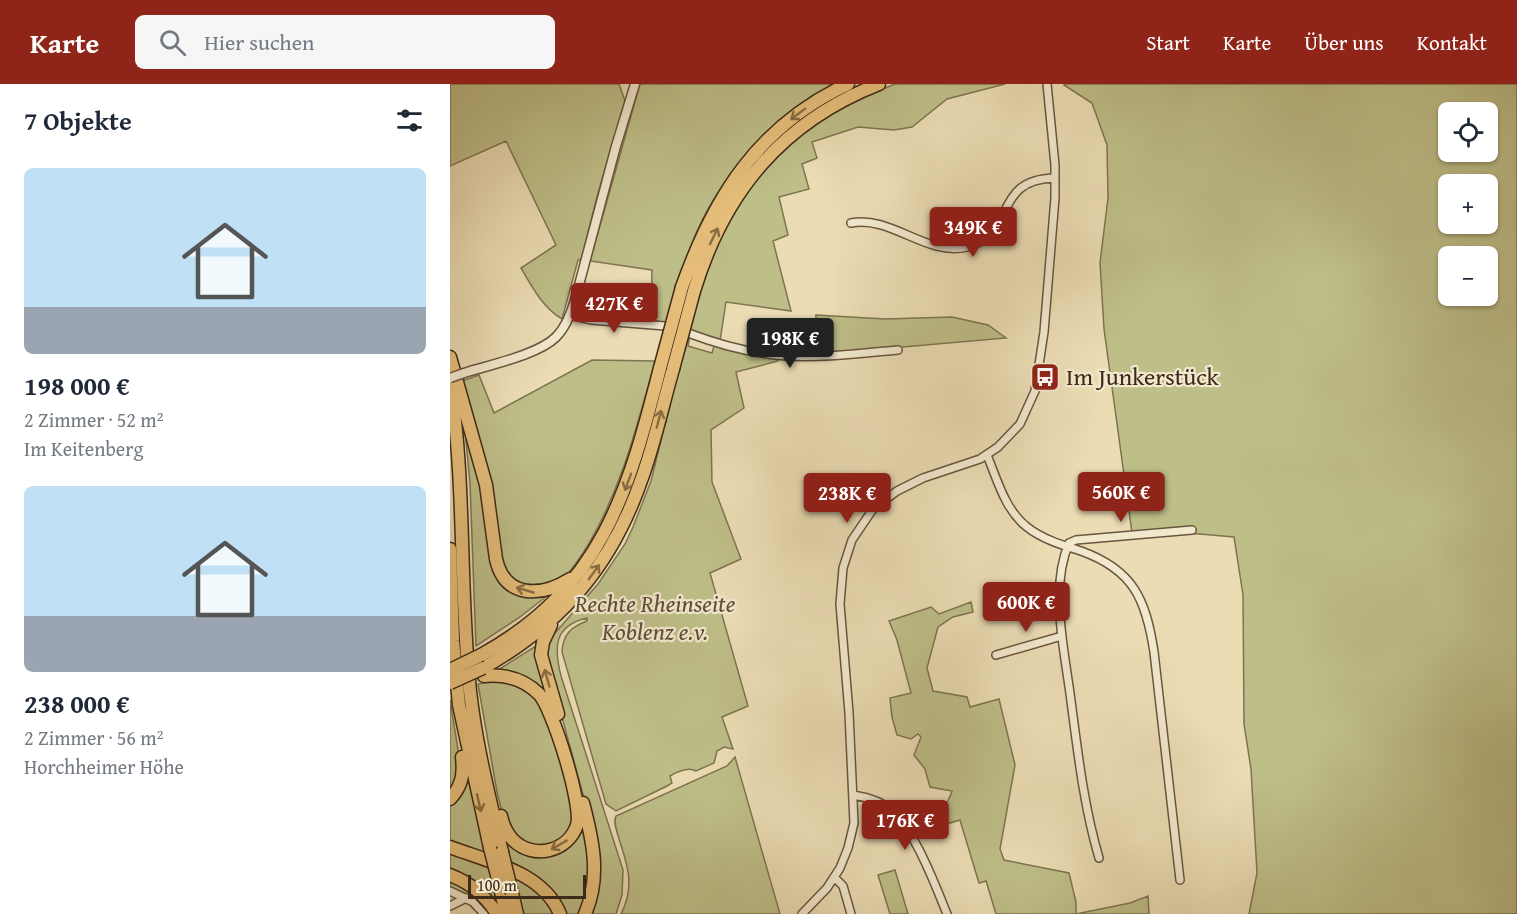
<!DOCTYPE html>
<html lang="de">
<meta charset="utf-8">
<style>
body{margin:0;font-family:"Gentium Book Plus",serif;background:#f6f6f7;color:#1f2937;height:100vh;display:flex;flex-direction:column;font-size:22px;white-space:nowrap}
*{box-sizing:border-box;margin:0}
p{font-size:20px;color:#747a83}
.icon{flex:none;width:33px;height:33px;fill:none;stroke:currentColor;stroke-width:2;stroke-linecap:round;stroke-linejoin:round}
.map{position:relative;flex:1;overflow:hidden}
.side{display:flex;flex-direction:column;background:#fff;width:450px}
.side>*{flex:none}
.tools{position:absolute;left:988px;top:18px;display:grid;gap:12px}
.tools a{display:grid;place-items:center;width:60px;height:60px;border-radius:9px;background:#fff;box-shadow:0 2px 4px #0004;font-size:30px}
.scale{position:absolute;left:18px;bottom:15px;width:118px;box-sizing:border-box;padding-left:6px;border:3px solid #3e2a18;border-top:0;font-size:16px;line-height:21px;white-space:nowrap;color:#3e2a18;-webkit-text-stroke:4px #f2e8ce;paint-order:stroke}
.price{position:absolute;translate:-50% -51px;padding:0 14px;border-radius:6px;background:#8f2418;color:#fff;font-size:20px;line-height:39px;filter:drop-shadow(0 2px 3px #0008)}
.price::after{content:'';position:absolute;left:50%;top:36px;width:18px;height:14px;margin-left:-9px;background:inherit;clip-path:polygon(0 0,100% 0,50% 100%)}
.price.active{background:#222;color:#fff}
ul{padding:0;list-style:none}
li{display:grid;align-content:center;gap:12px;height:318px;padding:0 24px}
li span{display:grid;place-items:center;height:186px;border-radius:9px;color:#555}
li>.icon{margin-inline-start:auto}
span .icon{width:108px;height:108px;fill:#fffc;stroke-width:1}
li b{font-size:26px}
h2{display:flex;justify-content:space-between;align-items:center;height:72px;padding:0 24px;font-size:26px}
header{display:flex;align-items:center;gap:36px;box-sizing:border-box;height:84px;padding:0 30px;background:#8f2418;color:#fff}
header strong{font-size:28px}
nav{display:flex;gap:33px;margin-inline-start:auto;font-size:21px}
.search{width:420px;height:54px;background:#f6f6f7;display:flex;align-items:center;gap:15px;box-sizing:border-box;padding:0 21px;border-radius:9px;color:#747a83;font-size:22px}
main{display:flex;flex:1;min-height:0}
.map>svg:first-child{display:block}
.green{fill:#bebe88;stroke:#7e7450;stroke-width:1.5;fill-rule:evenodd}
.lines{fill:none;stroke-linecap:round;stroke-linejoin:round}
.minor-casing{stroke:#69563f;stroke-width:10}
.tertiary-casing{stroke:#69563f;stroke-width:11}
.trunk-casing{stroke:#3e2a18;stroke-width:15}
.minor{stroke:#f2e8ce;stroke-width:7}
.tertiary{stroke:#f2e8ce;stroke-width:8}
.trunk{stroke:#e6be7a;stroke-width:12}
.tertiary-bridge-casing{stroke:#69563f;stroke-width:11;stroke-linecap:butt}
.trunk-bridge-casing{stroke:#3e2a18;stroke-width:15;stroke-linecap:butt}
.tertiary-bridge{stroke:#f2e8ce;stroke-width:8}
.trunk-bridge{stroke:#e6be7a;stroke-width:12}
.oneway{stroke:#8a6d44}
.labels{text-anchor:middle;stroke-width:4.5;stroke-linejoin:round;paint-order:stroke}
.poi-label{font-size:24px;fill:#3e2a18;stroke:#f2e8ce;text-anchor:start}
.park-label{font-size:24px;font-style:italic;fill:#5e4f34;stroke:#f2e8ce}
</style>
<header>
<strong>Karte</strong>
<div class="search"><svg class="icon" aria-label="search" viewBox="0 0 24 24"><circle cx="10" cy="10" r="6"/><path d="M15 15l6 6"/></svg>Hier suchen</div>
<nav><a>Start</a><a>Karte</a><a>Über uns</a><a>Kontakt</a></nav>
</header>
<main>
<section class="side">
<h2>7 Objekte<svg class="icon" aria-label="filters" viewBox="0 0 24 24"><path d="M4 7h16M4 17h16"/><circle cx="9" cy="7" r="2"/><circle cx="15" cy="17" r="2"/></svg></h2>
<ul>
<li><span style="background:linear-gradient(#bfe0f5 75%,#9aa5b1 0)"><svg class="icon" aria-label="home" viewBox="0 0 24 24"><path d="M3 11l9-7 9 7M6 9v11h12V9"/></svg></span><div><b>198 000 €</b><p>2 Zimmer · 52 m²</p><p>Im Keitenberg</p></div></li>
<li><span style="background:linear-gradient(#bfe0f5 70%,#9aa5b1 0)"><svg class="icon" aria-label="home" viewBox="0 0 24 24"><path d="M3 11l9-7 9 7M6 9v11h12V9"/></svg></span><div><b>238 000 €</b><p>2 Zimmer · 56 m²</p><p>Horchheimer Höhe</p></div></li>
</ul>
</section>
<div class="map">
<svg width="1067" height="830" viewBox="0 0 1067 830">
<rect width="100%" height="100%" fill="#ebdcb4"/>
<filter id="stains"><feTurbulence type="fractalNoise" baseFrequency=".00333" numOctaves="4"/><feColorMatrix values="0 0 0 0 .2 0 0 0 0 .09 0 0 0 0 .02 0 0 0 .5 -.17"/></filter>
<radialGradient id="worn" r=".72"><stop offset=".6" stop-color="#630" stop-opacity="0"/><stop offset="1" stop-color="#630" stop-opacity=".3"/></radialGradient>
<path class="green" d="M0,0H169L175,17L147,113L131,176H128L112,235C93,224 82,203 71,184L106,161L56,57L0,82Z
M190,0H384C326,33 275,85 247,147C234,176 225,208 216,239L201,236L202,186L140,177Z
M445,0H555L497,15L462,43L444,46L408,43L362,58L367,74L352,80L359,105L329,113L338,151L323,157L341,227L276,218L270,257L238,247L249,209L267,158L305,95L351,49L389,23Z
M616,0H1067V830H799L807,789L801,685L794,640L793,511L784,453L749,450L682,449L654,245L650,179L658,114L657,61L642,19L614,1ZM999,28H1038V68H999ZM999,100H1038V140H999ZM999,172H1038V212H999Z
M366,231L435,235L502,233L538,241L556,254L373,270L364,269Z
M237,251L240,252L238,262L262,269L264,262L328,273V277L286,288L294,324L261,346L262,398L291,475L260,489L298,622L272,633L283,665L274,663L267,667L264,679L246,687C239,683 227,688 220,692L222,699L217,702L166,727L156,720L112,568C113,550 121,543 137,537V534C103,542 104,564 111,592L173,786L172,811L166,830H139L146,758L95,571L98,557L148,500L175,460L183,443L201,397Z
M142,276L205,277C187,342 170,411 133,469C126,479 117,494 105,498C96,502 83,502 73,503L55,490L9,298L29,291L44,329Z
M15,347L29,389L40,469L72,511L80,513L98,511L70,533L26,562L20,399Z
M521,518L523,528L503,533L488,543L477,584L483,607L517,613L520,623L549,615L565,681L550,765L554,776L619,789L626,818V830L680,819L698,812L699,830H546L536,797L529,799L510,736L480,745L475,729C490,725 498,722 502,707L480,703L475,685L464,671L471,653L468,650L461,655L447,651L442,633L440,614L461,609L447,556L439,537L481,523L489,530Z
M89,560L100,614L45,588Z
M41,597L66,601L83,609L100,633L125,733L115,754L92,764L66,755L54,736L47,708L28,600Z
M0,616L11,684L0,711Z
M285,673L330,830H171C185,803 178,782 169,755C167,747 163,739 166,732L277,682Z
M16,687L35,762L33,763L35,772L0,759V721C12,712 14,702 16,687Z
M132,728L141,789L132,830H114L62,782L54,753L108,768Z
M0,767L38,782L52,830L0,787Z
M445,786L458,830H440L428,791Z
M64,792L87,805L106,830H72Z
M0,796L18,805L42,830H36L0,804Z"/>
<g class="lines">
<g class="minor-casing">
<path id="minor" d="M401,139C441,131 477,173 517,163C567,150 542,95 605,94
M120,231L141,236L215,242
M238,249C270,261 303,270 337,272C374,274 411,269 448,266
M537,371C547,395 555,426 577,443C592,455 612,461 631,467C684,486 696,516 704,568L730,796
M546,571L612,552
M403,711C414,713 425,715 434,721C462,737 485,801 497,830
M649,774C634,723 628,670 621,617C615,568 599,505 619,459L626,456L742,446
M384,793L393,802L401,830
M0,807L23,818L34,830
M0,822L16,814
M352,830L377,804L390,784L398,764L404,739L399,629L390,520L393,484L402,456L423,425L447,407L473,394L530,375L548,363L570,340L585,307L594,248L605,114V81L597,0"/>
</g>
<g class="tertiary-casing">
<path id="tertiary" d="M14,289C39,281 88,271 106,253C116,243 121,230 125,216L166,62L185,0"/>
</g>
<g class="trunk-casing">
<path id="trunk" d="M232,203C264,113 308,42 398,0
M244,207C274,108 332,38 429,0
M0,273L36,401L46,475C55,515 91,513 120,495
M0,298C16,401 9,504 20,607C26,662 40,715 52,768
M0,465L3,557L9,621L40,764
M101,541L93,558L91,571L108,630
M31,571C152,504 178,409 210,284
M33,584C114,538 163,480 193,391C205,357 213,320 223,285
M34,592C54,590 74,595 89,610C103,625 133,722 127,741C118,768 83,776 63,756C56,749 53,741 51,732
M0,715C12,702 14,690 12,673
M133,719C143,757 151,793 135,830
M0,763C39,778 93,788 110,830
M0,791C21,799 35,811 47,830
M50,803L56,830
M62,809L67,830"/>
</g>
<use href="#minor" class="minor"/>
<use href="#tertiary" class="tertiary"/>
<use href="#trunk" class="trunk"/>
<g class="tertiary-bridge-casing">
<path id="tertiary-bridge" d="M0,294L14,289"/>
</g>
<g class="trunk-bridge-casing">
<path id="trunk-bridge" d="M210,284L232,203
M223,285L244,207
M0,586L31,571
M0,599L33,584
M40,764L50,803
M52,768L62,809"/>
</g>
<use href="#tertiary-bridge" class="tertiary-bridge"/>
<use href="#trunk-bridge" class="trunk-bridge"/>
</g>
<defs><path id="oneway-shaft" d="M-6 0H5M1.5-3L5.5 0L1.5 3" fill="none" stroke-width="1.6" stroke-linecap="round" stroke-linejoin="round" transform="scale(1.5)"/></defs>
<g class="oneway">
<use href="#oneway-shaft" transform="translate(348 30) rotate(143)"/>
<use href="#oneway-shaft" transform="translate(264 152) rotate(-64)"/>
<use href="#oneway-shaft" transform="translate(209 335) rotate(-75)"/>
<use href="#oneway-shaft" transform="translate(178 398) rotate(110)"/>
<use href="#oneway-shaft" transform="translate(144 488) rotate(-54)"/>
<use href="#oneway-shaft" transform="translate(75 506) rotate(-164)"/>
<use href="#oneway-shaft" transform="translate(97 594) rotate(-106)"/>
<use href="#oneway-shaft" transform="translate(29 719) rotate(77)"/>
<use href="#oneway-shaft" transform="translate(109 761) rotate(150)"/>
</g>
<defs>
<g id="bus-square" transform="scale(1.5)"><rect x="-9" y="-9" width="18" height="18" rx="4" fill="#8f2418" stroke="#f2e8ce"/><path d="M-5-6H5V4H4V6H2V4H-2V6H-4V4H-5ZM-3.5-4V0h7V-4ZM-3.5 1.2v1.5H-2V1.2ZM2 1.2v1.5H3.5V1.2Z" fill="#fff"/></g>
</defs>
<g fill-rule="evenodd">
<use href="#bus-square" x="595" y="293"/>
</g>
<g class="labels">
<g class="poi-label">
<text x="616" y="301">Im Junkerstück</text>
</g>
<g class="park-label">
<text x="205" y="528">Rechte Rheinseite<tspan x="205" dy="28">Koblenz e.v.</tspan></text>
</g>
</g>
<rect width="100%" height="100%" filter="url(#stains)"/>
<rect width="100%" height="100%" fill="url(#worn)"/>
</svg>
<div class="tools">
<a><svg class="icon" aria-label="locate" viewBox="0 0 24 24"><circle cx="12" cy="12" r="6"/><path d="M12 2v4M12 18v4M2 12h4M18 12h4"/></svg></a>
<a>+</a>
<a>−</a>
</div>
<div class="scale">100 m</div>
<b class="price" style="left:523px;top:174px">349K €</b>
<b class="price" style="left:164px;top:250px">427K €</b>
<b class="price active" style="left:340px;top:285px">198K €</b>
<b class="price" style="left:671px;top:439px">560K €</b>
<b class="price" style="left:397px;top:440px">238K €</b>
<b class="price" style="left:576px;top:549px">600K €</b>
<b class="price" style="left:455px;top:767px">176K €</b>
</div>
</main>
